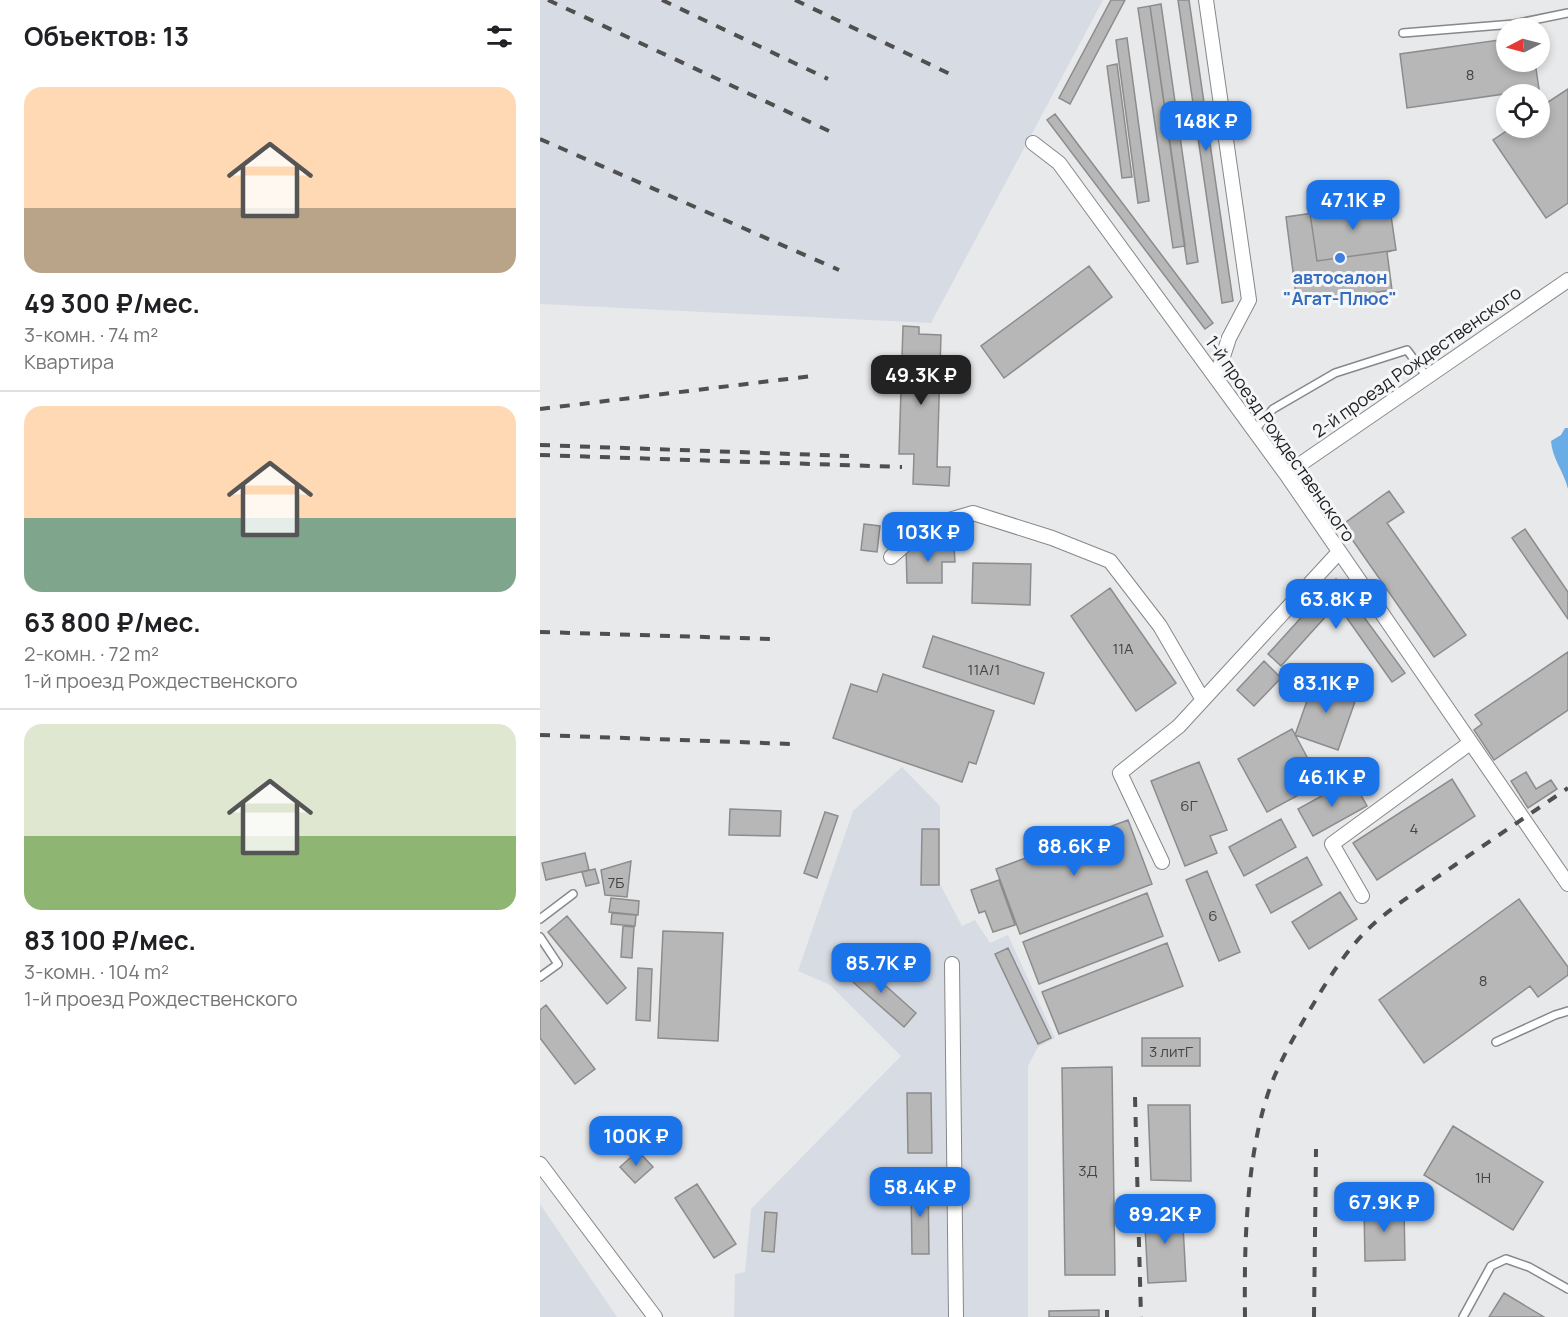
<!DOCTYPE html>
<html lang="ru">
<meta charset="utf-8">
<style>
body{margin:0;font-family:Manrope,sans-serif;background:#f2f2f2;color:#202124;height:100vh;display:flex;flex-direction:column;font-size:22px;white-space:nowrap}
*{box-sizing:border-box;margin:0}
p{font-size:20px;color:#757577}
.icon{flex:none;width:33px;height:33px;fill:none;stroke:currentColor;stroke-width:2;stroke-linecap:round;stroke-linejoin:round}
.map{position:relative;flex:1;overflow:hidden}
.panel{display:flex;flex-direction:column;background:#fff;width:540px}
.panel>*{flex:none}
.needle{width:39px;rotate:264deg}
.buttons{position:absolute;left:956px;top:18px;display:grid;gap:12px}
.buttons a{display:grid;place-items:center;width:54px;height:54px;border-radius:50%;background:#fff;box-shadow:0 3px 9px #0003;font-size:30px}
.price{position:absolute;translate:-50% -51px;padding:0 14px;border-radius:12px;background:#1a73e8;color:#fff;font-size:20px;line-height:39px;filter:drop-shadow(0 2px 3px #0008)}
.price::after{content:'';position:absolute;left:50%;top:36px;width:18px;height:14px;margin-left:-9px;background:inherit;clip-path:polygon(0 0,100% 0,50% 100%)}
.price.on{background:#222;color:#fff}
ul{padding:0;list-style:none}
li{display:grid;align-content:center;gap:12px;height:318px;padding:0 24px}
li+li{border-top:2px solid #e0e0e0}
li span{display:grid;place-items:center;height:186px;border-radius:18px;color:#555}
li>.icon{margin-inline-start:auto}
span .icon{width:108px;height:108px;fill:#fffc;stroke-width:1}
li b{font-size:26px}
h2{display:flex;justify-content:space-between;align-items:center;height:72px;padding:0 24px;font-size:26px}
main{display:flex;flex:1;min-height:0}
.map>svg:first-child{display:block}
.built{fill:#d7dce4}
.water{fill:#69ace6}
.building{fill:#b7b7b8;stroke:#8c8c8d;stroke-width:1.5}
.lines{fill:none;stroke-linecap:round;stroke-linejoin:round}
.service-casing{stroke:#868889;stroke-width:10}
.minor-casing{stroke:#868889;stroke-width:16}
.service{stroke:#fff;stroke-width:7}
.minor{stroke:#fff;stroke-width:14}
.rail{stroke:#4f4f50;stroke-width:4;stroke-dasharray:10 10;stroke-linecap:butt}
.shop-dot{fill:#3f7fe0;stroke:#f5f6f8;stroke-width:2}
.labels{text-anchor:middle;stroke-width:6;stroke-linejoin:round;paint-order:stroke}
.number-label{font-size:15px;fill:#444}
.shop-label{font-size:18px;font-weight:bold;fill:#366cbe;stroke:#f5f6f8}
.street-label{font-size:18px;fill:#1d1d1e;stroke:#f5f6f8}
</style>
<main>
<section class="panel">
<h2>Объектов: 13<svg class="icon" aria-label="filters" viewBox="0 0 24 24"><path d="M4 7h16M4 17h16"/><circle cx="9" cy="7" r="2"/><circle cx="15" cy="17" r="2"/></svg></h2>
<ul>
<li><span style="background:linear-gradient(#ffd9b3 65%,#b9a48a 0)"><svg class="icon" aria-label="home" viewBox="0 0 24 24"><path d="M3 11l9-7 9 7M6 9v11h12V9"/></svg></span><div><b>49 300 ₽/мес.</b><p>3-комн. · 74 m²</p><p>Квартира</p></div></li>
<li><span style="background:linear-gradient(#ffd9b3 60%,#7fa58c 0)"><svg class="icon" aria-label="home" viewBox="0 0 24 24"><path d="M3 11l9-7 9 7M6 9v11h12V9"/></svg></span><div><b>63 800 ₽/мес.</b><p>2-комн. · 72 m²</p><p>1-й проезд Рождественского</p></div></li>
<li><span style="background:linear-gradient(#dfe7d0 60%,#8fb573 0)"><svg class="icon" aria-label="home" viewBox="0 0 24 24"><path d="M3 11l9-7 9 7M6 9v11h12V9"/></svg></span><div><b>83 100 ₽/мес.</b><p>3-комн. · 104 m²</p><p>1-й проезд Рождественского</p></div></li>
</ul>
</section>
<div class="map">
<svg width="1028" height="1317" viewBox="0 0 1028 1317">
<rect width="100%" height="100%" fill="#e8e9eb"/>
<path class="built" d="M0,0H563L391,323L0,304Z
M362,767L400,806V884L422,926L435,920L450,943L468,935L515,1038L498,1047L488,1066V1317H194L195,1274L205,1272L211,1209L361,1056L290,985L258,971L313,811Z
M0,1204L77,1317H0Z"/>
<path class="water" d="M1025,428H1028V489C1024,472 1012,458 1011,441L1021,435Z"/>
<path class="building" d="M571,0H585L530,104L519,98Z
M638,0H649L693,301L682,303Z
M621,4L658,262L647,264L610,6Z
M610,6L645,246L633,248L598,8Z
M587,38L609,201L598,203L576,40Z
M966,39V62H995L999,89L867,108L860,54Z
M577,64L592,177L582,178L567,66Z
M1028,89V203L1006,218L953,140L971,128H999V108Z
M515,114L673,323L665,329L507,120Z
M849,202L856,250L777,261L770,213Z
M849,202L856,250L847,252L852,290L757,303L746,217Z
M549,266L572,297L464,378L441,346Z
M363,326L379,327V334L401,335L397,467H410L409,486L373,484L374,454H359Z
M849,491L864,512L847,523L926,635L894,657L802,525Z
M324,524L340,526L337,552L321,550Z
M985,529L1028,592V619L972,538Z
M414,546L415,562H402V583H367L366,547Z
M433,563L491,564L490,605L432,603Z
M796,579L865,673L852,682L797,604L741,666L728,654Z
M570,588L636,683L596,711L531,616Z
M393,636L504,673L494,704L383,667Z
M1028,652V710L954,760L934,730L942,724L935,715Z
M724,661L741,678L714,706L697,690Z
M343,674L454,711L436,764L429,762L422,782L293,738L311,684L337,692Z
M775,678L818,693L798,750L755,735Z
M752,729L781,783L727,812L698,759Z
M659,762L687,830L670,836L677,853L645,866L611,781Z
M986,772L996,789L1011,780L1017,789L988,808L971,781Z
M812,779L827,806L773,836L758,809Z
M912,779L935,816L837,880L813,843Z
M190,809L241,811L240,836L189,835Z
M285,812L298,816L277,878L264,873Z
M741,819L756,847L704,876L689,847Z
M588,820L612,884L480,934L456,869Z
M382,829H399V885H381Z
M45,853L49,870L6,880L2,863Z
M767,857L782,885L731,913L716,885Z
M91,861L87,897L65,895L61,870Z
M55,869L59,883L46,886L42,872Z
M667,871L700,952L679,961L646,880Z
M459,880L475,925L453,932L445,911L439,913L431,890Z
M800,892L817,919L769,949L752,922Z
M607,893L623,936L499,984L483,942Z
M71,898L99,901L98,915L69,912Z
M979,899L1028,967V975L998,997L990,986L884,1063L839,1000Z
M72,913L96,915L95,926L71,924Z
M27,916L86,988L67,1004L8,932Z
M83,926L94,927L92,958L81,957Z
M123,931L183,933L178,1041L118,1038Z
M627,943L643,986L519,1034L502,992Z
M468,948L511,1038L498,1044L455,954Z
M318,961L376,1013L364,1027L305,975Z
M98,968L112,969L110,1021L96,1020Z
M6,1005L55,1069L35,1084L0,1038V1010Z
M602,1038H660V1066H602Z
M572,1067L575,1275H525L522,1068Z
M367,1093H391L392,1153H368Z
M608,1105H650L651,1181L611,1180Z
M913,1126L1003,1182L973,1230L884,1175Z
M98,1151L113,1167L95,1183L80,1167Z
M388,1181L389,1254H372L371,1182Z
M157,1184L196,1244L174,1258L135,1198Z
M864,1206L865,1260L825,1261L824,1207Z
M642,1207L646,1281L608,1283L604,1208Z
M225,1212L237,1213L234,1252L222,1251Z
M964,1293L1004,1317H949Z
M559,1310V1317H509V1311Z"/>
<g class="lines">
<g class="service-casing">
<path id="service" d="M863,33L974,24L1028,13
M714,431L733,409L795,373L867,350L887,377
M0,919L33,894
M0,937L18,964L0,977
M956,1042L1015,1015L1028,1011
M923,1317L951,1266L966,1259L989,1267L1028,1289"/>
</g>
<g class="minor-casing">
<path id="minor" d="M666,0L709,300L689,338L676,378
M493,143L519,163L746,474L1028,884
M746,474L1028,280
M351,557L385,527L433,513L512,538L570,561L620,626L663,700
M622,862L580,773L639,726L799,552
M822,896L792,844L930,743
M412,964L416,1317
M0,1164L115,1317"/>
</g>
<use href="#service" class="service"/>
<use href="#minor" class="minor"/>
<path class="rail" d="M8,0L289,131
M122,0L288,79
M255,0L410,74
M0,139L299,270
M0,409L272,376
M0,445L309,456
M0,455L362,467
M0,632L231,639
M0,735L253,744
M595,1097L601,1317
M567,1317V1310
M705,1317C704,1243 706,1143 735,1075C746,1050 760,1026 774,1003C791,974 812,942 838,920C862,900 889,883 915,865C953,839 990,814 1028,788
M774,1317L776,1149"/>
</g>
<circle class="shop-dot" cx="800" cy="258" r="6"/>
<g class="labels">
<g class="number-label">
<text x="930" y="80">8</text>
<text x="583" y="654">11А</text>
<text x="444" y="675">11А/1</text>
<text x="649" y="811">6Г</text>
<text x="874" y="834">4</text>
<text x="76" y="888">7Б</text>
<text x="673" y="921">6</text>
<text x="943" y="986">8</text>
<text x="631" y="1057">3 литГ</text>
<text x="548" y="1176">3Д</text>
<text x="943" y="1183">1Н</text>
</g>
<g class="shop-label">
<text x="800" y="284">автосалон<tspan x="800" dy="21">"Агат-Плюс"</tspan></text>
</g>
<g class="street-label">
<text transform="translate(877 362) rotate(-35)" y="6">2-й проезд Рождественского</text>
<text transform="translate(740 439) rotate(55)" y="6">1-й проезд Рождественского</text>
</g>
</g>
</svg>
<div class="buttons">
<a><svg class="needle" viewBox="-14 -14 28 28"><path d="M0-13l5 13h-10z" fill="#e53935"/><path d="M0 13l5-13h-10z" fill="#757577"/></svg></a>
<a><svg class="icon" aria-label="locate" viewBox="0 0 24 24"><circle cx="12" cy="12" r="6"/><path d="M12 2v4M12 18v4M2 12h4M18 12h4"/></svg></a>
</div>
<b class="price" style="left:666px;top:152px">148K ₽</b>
<b class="price" style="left:813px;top:231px">47.1K ₽</b>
<b class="price on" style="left:381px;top:406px">49.3K ₽</b>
<b class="price" style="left:388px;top:563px">103K ₽</b>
<b class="price" style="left:796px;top:630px">63.8K ₽</b>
<b class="price" style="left:786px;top:714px">83.1K ₽</b>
<b class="price" style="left:792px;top:808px">46.1K ₽</b>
<b class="price" style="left:534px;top:877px">88.6K ₽</b>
<b class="price" style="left:341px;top:994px">85.7K ₽</b>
<b class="price" style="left:96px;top:1167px">100K ₽</b>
<b class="price" style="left:380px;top:1218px">58.4K ₽</b>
<b class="price" style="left:844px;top:1233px">67.9K ₽</b>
<b class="price" style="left:625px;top:1245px">89.2K ₽</b>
</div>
</main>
